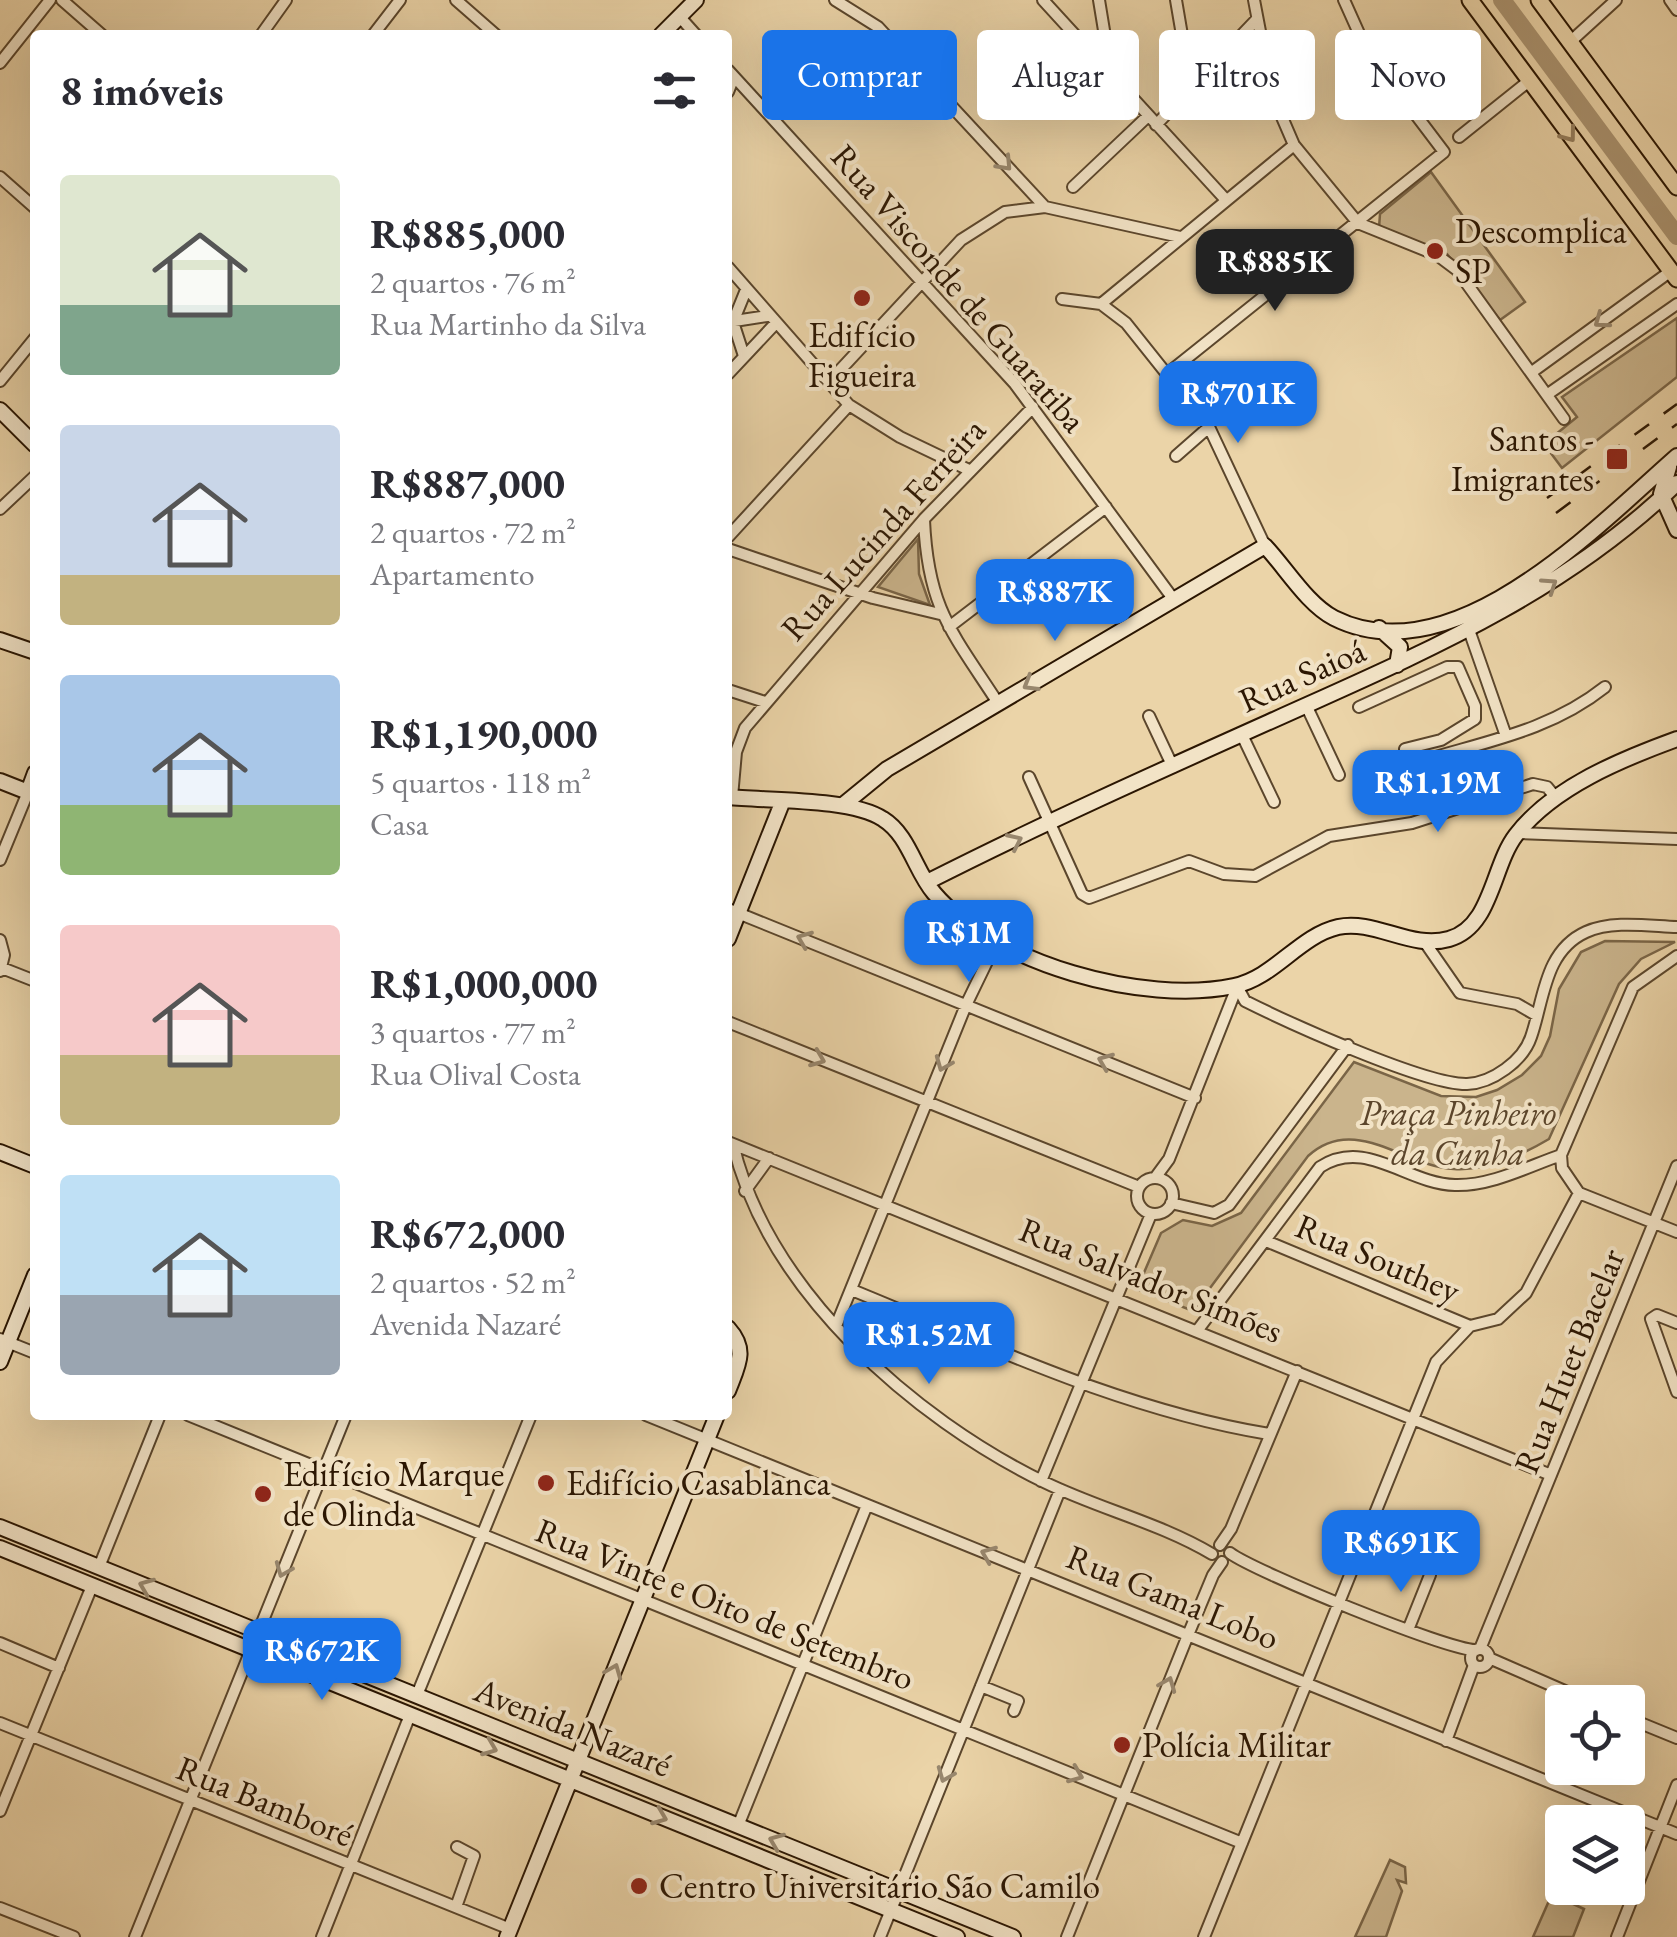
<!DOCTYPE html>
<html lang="pt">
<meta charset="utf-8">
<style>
body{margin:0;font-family:"EB Garamond",serif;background:#f2f2f3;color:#2b2b33;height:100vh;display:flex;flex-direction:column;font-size:38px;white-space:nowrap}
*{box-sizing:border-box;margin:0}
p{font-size:32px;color:#7c7c81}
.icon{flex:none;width:55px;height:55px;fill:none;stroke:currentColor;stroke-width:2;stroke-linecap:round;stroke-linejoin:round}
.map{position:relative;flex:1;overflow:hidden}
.sheet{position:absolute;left:30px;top:30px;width:702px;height:1390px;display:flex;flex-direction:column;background:#fff;border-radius:10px;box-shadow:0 10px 40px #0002}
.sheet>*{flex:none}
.guide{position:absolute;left:762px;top:30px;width:762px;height:90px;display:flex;gap:20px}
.controls{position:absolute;left:1545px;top:1685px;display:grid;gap:20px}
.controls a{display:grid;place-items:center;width:100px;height:100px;border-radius:10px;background:#fff;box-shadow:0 10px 40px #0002;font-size:50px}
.price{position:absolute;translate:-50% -85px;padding:0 22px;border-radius:20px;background:#1a73e8;color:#fff;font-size:32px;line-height:65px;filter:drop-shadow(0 2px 5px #0008)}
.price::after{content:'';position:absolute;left:50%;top:60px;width:30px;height:22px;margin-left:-15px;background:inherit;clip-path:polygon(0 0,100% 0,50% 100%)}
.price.on{background:#222;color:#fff}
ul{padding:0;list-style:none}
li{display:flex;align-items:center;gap:30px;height:250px;padding:0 30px}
li span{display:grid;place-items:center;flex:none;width:280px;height:200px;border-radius:10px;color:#555}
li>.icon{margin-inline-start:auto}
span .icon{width:120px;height:120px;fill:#fffc;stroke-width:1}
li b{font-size:42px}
h2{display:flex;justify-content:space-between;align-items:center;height:120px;padding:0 30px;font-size:42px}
.tag{padding:0 35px;border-radius:10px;background:#fff;box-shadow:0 10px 40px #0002;font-size:35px;line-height:90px}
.tag.on{background:#1a73e8;color:#fff}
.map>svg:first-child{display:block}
.green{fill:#cab48c;stroke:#7a6547;stroke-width:2.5}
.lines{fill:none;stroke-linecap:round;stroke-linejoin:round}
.river{stroke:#aa9370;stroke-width:18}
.street-casing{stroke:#5b462c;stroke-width:14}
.secondary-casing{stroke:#2b1602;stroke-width:18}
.primary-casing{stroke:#2b1602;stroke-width:19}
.street{stroke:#f2e3c6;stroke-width:10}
.secondary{stroke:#f2e3c6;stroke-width:14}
.primary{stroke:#ebd4a8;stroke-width:15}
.rail{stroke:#2b1602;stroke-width:2.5;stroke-dasharray:18 18;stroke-linecap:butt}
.oneway{stroke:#957e5d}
.oneway2{stroke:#98876e}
.poi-dot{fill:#8f2418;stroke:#f2e3c6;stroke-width:4}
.labels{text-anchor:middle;stroke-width:8;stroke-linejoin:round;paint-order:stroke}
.poi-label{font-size:35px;fill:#2b1602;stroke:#f2e3c6;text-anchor:start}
.street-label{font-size:35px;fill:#2b1602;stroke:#f2e3c6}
.park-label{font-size:35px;font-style:italic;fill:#5b452b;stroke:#f2e3c6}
</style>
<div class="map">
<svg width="1677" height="1937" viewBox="0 0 1677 1937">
<rect width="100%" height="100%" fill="#ebd4a8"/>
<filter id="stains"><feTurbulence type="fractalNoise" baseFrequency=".002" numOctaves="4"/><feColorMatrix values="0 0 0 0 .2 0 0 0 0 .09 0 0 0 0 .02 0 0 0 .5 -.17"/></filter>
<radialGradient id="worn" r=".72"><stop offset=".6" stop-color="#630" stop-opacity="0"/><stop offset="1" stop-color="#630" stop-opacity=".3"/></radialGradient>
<path class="green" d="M1431,172L1525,302L1500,320L1447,254L1379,228L1380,214Z
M1677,318V377L1562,468L1544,444L1577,417L1562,397Z
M918,539L919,574L930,605L878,587Z
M1605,941L1675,942L1641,959L1619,984L1549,1139C1522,1155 1487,1171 1454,1169C1405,1167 1355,1113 1308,1156L1193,1311L1137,1289L1161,1233L1183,1220L1212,1226L1241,1213L1354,1062L1441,1096L1476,1097L1497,1090L1522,1075L1541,1056L1550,1036L1559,989L1581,952Z
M1390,1860L1405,1867L1406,1883L1397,1880L1402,1891L1386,1937H1355Z
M1552,1894L1584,1909L1573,1937H1533Z"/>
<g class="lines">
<path class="river" d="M1502,0L1677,236"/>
<g class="street-casing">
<path id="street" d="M62,0L102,35
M456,0L496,35
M835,0L878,27L1045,207
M1043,0L1226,200
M1099,0L1111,73
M1176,0L1191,88
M1254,0L1272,94L1294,145L1358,223L1437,255L1457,270L1564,419
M1670,0L1677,10
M679,16L696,35
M261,35L286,0
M373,35L400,0
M1570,42L1616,0
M0,63L50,0
M728,70L1015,384L1174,600
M728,92L734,77
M1156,125L1257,19
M1459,137L1529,81
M0,177L35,208
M1073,187L1148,116
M728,267L849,405L900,437L969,470
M1062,299L1101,304L1126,323L1209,427L1265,546
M1101,304L1294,145
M728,322L767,316
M744,356L733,322L746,290
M1532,372L1671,271
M728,374L775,324
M1167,374L1444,152L1366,49L1344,0
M0,381L35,338
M829,382L961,240L1005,212L1045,207L1180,237
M1548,394L1677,304
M1176,456L1209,427
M0,509L35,476
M924,520C928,609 952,632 998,703
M728,537L849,405
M728,549L873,598L940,614
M949,627L1106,507
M1469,630L1506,736
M728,690L765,702
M1306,705L1339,775
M1359,707L1447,667H1458L1475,706V719L1441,740L1405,749
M1149,716L1173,767
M1242,735L1274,802
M1389,772C1464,744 1541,738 1605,687
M1029,777L1082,894L1089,898L1189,861L1224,874L1255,876L1329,836L1412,823L1533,784L1547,787L1556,798
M732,797L736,752L745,728L924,519L1033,407
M1517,833L1677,839
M0,860L28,792L35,795
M728,909L1195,1098
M0,940L4,955L0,971
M1424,941L1460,993L1517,1004L1536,1015
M2,968L35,981
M1237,986L1245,1001C1287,1022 1425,1085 1467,1084C1492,1083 1523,1061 1531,1037C1544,1000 1544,951 1586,932C1612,920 1649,926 1677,927
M728,1022L1139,1187
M728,1142L1551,1475
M733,1144C768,1291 913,1418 1044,1482C1099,1509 1160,1523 1212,1554
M1561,1155L1562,1168L1579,1193L1677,1232
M1155,1178L1169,1159L1237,987
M1137 1196a18 18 0 1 1 36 0a18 18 0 1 1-36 0Z
M745,1191L769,1158
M1171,1203L1214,1213L1229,1205L1348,1045
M1266,1241L1470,1326
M852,1290C989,1346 1123,1410 1269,1434
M1677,1323L1657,1315L1651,1319L1677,1392
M836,1326L966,1005L996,943
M1197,1331L1320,1167C1366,1137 1407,1184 1455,1185C1491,1186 1527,1167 1561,1155L1633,987L1677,956
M0,1339L35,1353
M188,1415L1242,1843
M646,1415L1677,1834
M1041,1481L1151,1214
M1220,1545L1231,1529L1297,1371
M1230,1553C1255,1572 1450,1651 1476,1650
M99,1567L160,1415
M1408,1630L1430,1575
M0,1643L59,1668
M1480,1649L1677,1166
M1471 1658a9 9 0 1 1 18 0a9 9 0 1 1-18 0Z
M1489,1658L1590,1702
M981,1686L1018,1701L1014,1711
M417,1695L531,1415
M1628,1718L1677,1738
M0,1723L510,1929
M1446,1741L1474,1665
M0,1811L92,1586
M738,1826L867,1505
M456,1907L474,1856L457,1847
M0,1908L74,1937
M135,1937L346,1415
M322,1937L410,1715
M880,1937L1060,1490
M1067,1937L1188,1635L1213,1575L1222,1562
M1204,1937L1436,1362L1470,1326L1498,1319L1526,1293L1579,1193
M1617,1937L1677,1785"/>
</g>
<g class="secondary-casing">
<path id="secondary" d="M661,35L696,0
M0,410L35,445
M1669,467L1661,494L1677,530
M1379,628L1400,647L1397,665
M0,640L35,652
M0,781L28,792L35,773
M728,797C768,801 851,798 883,819C909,835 915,871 934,893C994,964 1144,1005 1234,986C1274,978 1299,936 1338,927C1375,919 1411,950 1449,939C1492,927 1492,866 1516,835C1553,787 1622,759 1677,739
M843,805L887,769L1265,546C1286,568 1307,604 1334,618C1453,678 1597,526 1677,456
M927,882C1051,819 1180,762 1307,705C1441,645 1570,587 1677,483
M728,939L782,803
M0,1152L35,1166
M728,1328C748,1350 738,1365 728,1391
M0,1362L35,1275
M0,1527L1013,1937
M0,1548L957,1937
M507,1937L717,1415"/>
</g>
<g class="primary-casing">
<path id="primary" d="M1470,0L1677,279
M1539,0L1677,187"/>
</g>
<use href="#street" class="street"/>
<use href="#secondary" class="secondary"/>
<use href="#primary" class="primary"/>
<path class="rail" d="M1547,498L1677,404
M1556,513L1677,424"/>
</g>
<defs><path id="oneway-chevron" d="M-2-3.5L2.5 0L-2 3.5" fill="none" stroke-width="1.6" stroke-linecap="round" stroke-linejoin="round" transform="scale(2.5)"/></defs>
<use class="oneway" href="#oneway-chevron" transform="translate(1569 135) rotate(53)"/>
<g class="oneway2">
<use href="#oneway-chevron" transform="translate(1005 164) rotate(47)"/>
<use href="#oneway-chevron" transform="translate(1601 321) rotate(144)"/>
<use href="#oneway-chevron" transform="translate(1550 585) rotate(-34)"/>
<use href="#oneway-chevron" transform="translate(1030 684) rotate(149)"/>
<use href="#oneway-chevron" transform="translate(1015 841) rotate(-25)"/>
<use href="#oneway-chevron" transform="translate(804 939) rotate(-158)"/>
<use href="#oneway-chevron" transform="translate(818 1059) rotate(22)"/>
<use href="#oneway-chevron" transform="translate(1105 1061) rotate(-158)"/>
<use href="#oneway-chevron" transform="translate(943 1064) rotate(112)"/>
<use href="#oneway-chevron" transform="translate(988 1554) rotate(-158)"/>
<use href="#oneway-chevron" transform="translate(283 1570) rotate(112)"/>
<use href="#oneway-chevron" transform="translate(146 1586) rotate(-158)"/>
<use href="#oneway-chevron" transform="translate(614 1671) rotate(-68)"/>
<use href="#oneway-chevron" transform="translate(1168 1684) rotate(-68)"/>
<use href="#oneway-chevron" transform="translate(490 1748) rotate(22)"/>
<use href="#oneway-chevron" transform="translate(945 1775) rotate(112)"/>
<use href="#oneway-chevron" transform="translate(1076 1775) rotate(22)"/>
<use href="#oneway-chevron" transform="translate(660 1817) rotate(22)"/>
<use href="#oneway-chevron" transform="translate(776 1841) rotate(-158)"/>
</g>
<g class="poi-dot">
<circle cx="1435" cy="251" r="10"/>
<circle cx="862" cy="298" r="10"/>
<rect x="1605" y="447" width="24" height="24" rx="5"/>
<circle cx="546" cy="1483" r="10"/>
<circle cx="263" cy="1494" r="10"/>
<circle cx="1122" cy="1745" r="10"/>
<circle cx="639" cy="1886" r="10"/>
</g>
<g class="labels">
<g class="poi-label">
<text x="1455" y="243">Descomplica<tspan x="1455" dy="40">SP</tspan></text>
<text x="862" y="347" text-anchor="middle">Edifício<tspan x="862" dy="40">Figueira</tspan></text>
<text x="1594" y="451" text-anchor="end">Santos -<tspan x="1594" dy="40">Imigrantes</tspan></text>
<text x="283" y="1486">Edifício Marque<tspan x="283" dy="40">de Olinda</tspan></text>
<text x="566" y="1495">Edifício Casablanca</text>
<text x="1142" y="1757">Polícia Militar</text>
<text x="659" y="1898">Centro Universitário São Camilo</text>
</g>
<g class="street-label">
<text transform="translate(959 288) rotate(49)" y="12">Rua Visconde de Guaratiba</text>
<text transform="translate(883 529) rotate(-48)" y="12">Rua Lucinda Ferreira</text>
<text transform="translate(1302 675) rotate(-24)" y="12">Rua Saioá</text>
<text transform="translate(1378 1258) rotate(23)" y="12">Rua Southey</text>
<text transform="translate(1151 1280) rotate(22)" y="12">Rua Salvador Simões</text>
<text transform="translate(1569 1361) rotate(-68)" y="12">Rua Huet Bacelar</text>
<text transform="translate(1173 1597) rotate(22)" y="12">Rua Gama Lobo</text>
<text transform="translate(725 1604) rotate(22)" y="12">Rua Vinte e Oito de Setembro</text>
<text transform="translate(573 1727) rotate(22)" y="12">Avenida Nazaré</text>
<text transform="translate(265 1801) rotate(22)" y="12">Rua Bamboré</text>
</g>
<g class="park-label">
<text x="1458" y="1125">Praça Pinheiro<tspan x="1458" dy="40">da Cunha</tspan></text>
</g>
</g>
<rect width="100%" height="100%" filter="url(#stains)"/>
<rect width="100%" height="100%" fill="url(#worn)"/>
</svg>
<div class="controls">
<a><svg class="icon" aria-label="locate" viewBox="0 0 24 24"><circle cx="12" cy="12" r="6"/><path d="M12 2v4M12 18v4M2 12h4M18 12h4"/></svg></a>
<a><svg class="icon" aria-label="layers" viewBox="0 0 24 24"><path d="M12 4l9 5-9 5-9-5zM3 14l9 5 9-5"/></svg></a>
</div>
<b class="price on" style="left:1275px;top:314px">R$885K</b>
<b class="price" style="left:1238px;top:446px">R$701K</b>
<b class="price" style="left:1055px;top:644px">R$887K</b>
<b class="price" style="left:1438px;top:835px">R$1.19M</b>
<b class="price" style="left:969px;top:985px">R$1M</b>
<b class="price" style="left:929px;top:1387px">R$1.52M</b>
<b class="price" style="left:1401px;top:1595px">R$691K</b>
<b class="price" style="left:322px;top:1703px">R$672K</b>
<div class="guide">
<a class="tag on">Comprar</a>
<a class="tag">Alugar</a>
<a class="tag">Filtros</a>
<a class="tag">Novo</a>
</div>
<section class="sheet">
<h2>8 imóveis<svg class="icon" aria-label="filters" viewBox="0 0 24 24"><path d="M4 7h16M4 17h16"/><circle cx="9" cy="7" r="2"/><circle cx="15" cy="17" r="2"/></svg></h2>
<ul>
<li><span style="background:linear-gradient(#dfe7d0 65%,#7fa58c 0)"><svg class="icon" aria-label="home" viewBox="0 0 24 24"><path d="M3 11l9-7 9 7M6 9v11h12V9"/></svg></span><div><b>R$885,000</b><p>2 quartos · 76 m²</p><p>Rua Martinho da Silva</p></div></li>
<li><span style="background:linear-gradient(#c9d6e8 75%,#c2b280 0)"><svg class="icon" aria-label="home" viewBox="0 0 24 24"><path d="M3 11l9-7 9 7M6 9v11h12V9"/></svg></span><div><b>R$887,000</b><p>2 quartos · 72 m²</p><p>Apartamento</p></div></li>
<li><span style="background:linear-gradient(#a9c7e8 65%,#8fb573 0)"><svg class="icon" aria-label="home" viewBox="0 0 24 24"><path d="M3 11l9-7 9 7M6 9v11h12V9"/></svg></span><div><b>R$1,190,000</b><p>5 quartos · 118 m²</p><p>Casa</p></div></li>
<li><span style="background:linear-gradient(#f6c9c9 65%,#c2b280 0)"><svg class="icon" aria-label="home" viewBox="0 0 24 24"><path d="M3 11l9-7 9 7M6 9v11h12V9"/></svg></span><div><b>R$1,000,000</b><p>3 quartos · 77 m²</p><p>Rua Olival Costa</p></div></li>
<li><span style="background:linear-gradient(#bfe0f5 60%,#9aa5b1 0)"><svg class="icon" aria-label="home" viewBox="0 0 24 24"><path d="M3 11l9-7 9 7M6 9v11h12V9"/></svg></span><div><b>R$672,000</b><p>2 quartos · 52 m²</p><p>Avenida Nazaré</p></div></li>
</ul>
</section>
</div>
